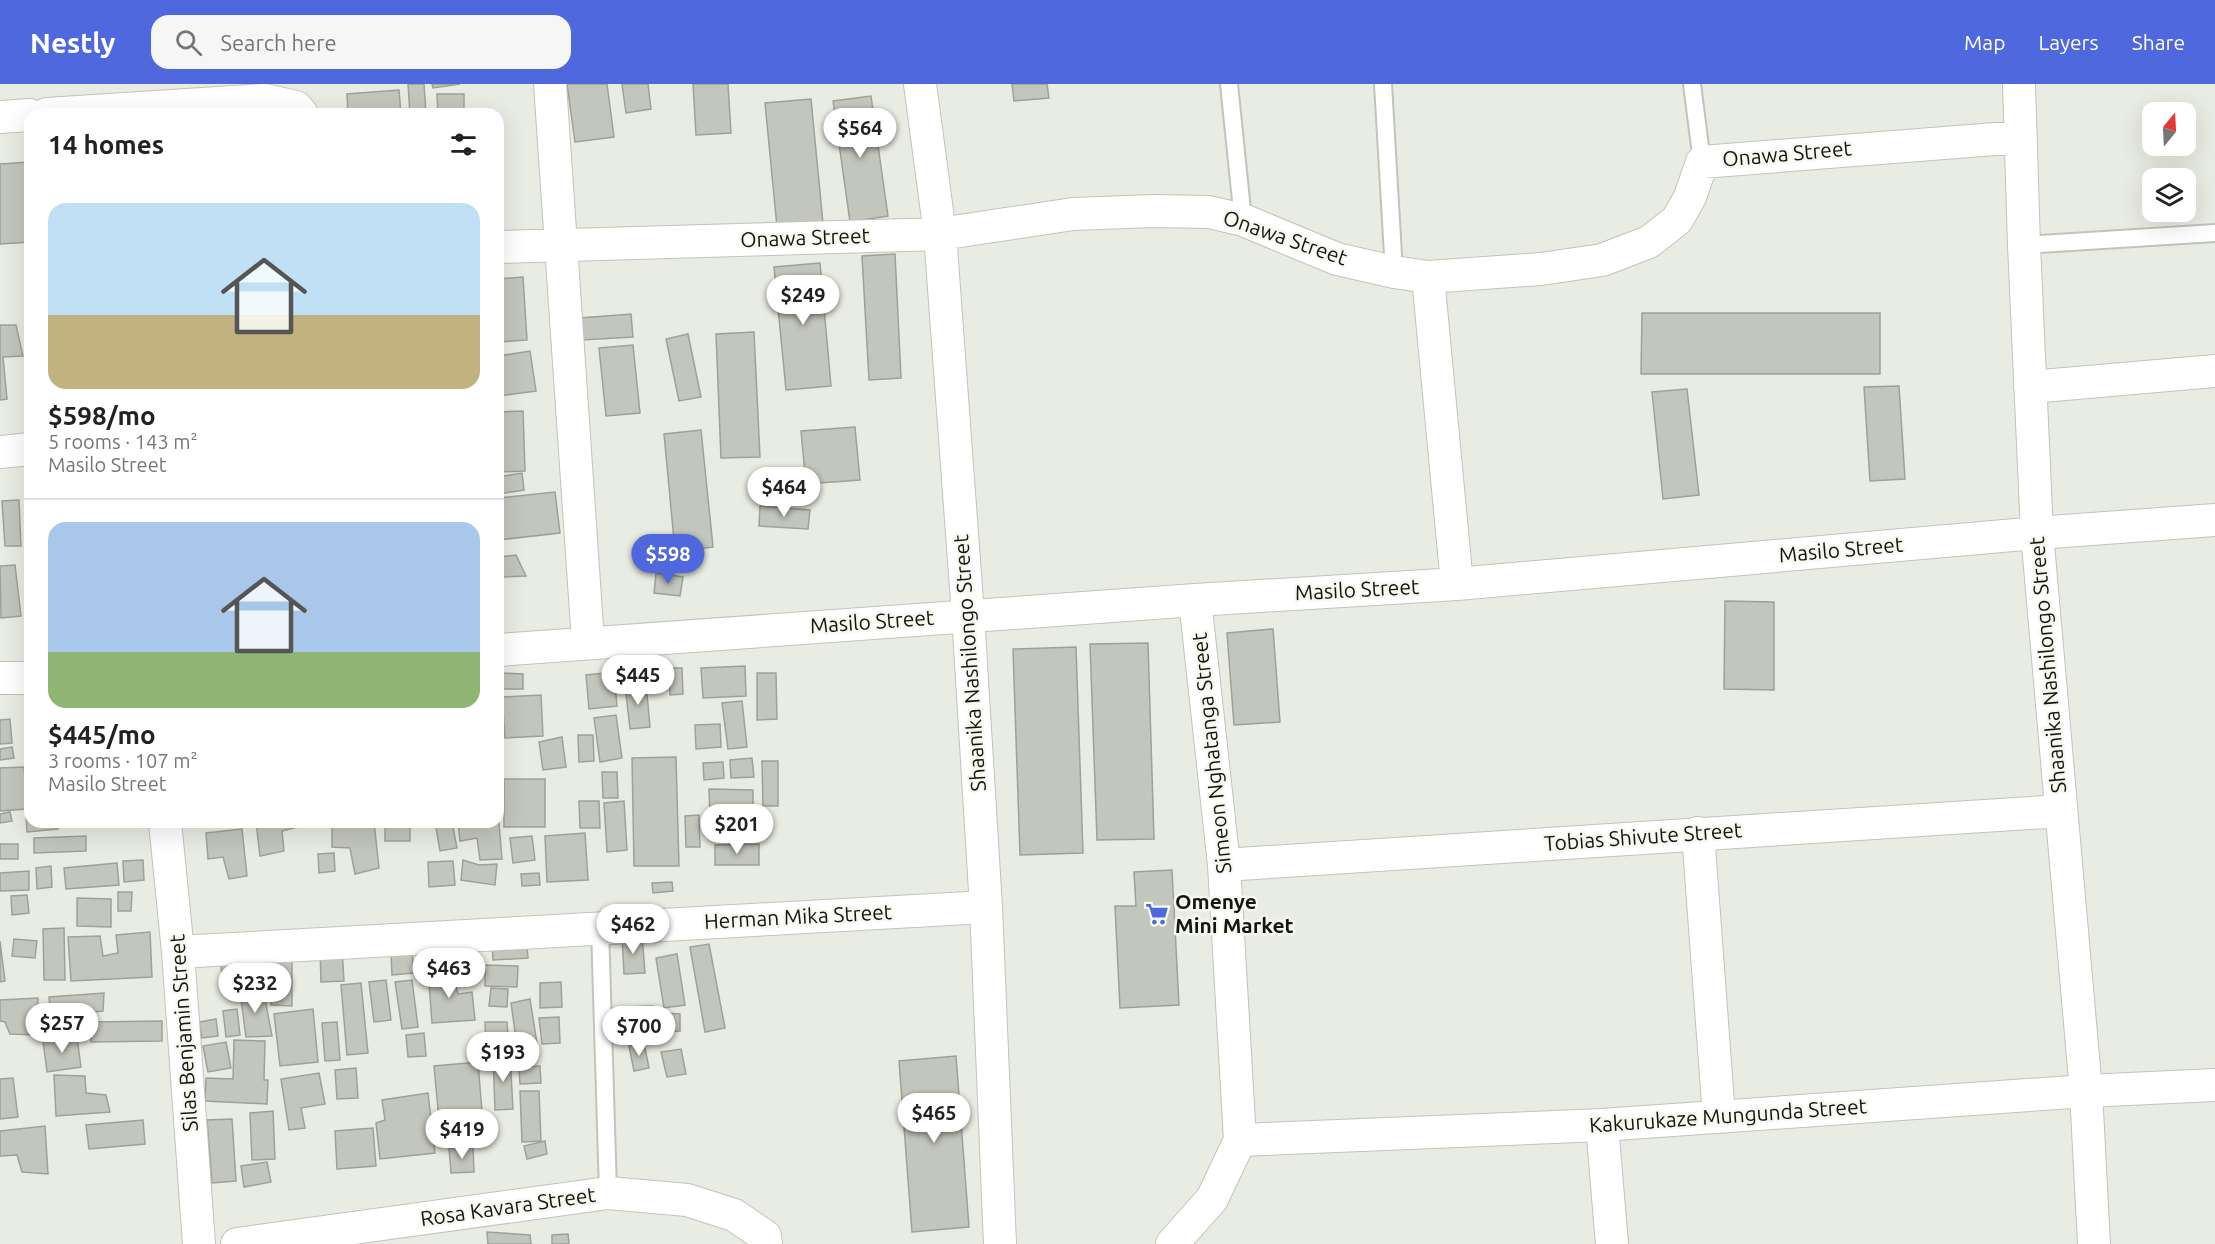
<!DOCTYPE html>
<meta charset="utf-8">
<style>
body{margin:0;font-family:Ubuntu,sans-serif;background:#f6f6f6;color:#222;height:100vh;display:flex;flex-direction:column;font-size:22px;white-space:nowrap}
*{box-sizing:border-box;margin:0}
p{font-size:20px;color:#767676}
.icon{flex:none;width:33px;height:33px;fill:none;stroke:currentColor;stroke-width:2;stroke-linecap:round;stroke-linejoin:round}
.map{position:relative;flex:1;overflow:hidden}
.drawer{position:absolute;left:24px;top:24px;width:480px;height:720px;display:flex;flex-direction:column;background:#fff;border-radius:18px;box-shadow:0 6px 24px #0002}
.drawer>*{flex:none}
.needle{width:39px;rotate:18deg}
.tools{position:absolute;left:2142px;top:18px;display:grid;gap:12px}
.tools a{display:grid;place-items:center;width:54px;height:54px;border-radius:12px;background:#fff;box-shadow:0 6px 24px #0002;font-size:30px}
.price{position:absolute;translate:-50% -51px;padding:0 14px;border-radius:21px;background:#fff;color:#222;font-size:20px;line-height:39px;filter:drop-shadow(0 2px 3px #0008)}
.price::after{content:'';position:absolute;left:50%;top:36px;width:18px;height:14px;margin-left:-9px;background:inherit;clip-path:polygon(0 0,100% 0,50% 100%)}
.price.active{background:#5068dd;color:#fff}
ul{padding:0;list-style:none}
li{display:grid;align-content:center;gap:12px;height:318px;padding:0 24px}
li+li{border-top:2px solid #e0e0e0}
li span{display:grid;place-items:center;height:186px;border-radius:18px;color:#555}
li>.icon{margin-inline-start:auto}
span .icon{width:108px;height:108px;fill:#fffc;stroke-width:1}
li b{font-size:26px}
h2{display:flex;justify-content:space-between;align-items:center;height:72px;padding:0 24px;font-size:26px}
header{display:flex;align-items:center;gap:36px;box-sizing:border-box;height:84px;padding:0 30px;background:#5068dd;color:#fff}
header strong{font-size:28px}
nav{display:flex;gap:33px;margin-inline-start:auto;font-size:21px}
.search{width:420px;height:54px;background:#f6f6f6;display:flex;align-items:center;gap:15px;box-sizing:border-box;padding:0 21px;border-radius:18px;color:#767676;font-size:22px}
.map>svg:first-child{display:block}
.building{fill:#c3c6bc;stroke:#9ea198;stroke-width:1.5}
.lines{fill:none;stroke-linecap:round;stroke-linejoin:round}
.service-casing{stroke:#c1c4ba;stroke-width:20}
.minor-casing{stroke:#c1c4ba;stroke-width:34}
.service{stroke:#fff;stroke-width:16}
.minor{stroke:#fff;stroke-width:32}
.labels{text-anchor:middle;stroke-width:5;stroke-linejoin:round;paint-order:stroke}
.street-label{font-size:21px;fill:#141512;stroke:#f6f9ef}
.poi-label{font-size:21px;font-weight:bold;fill:#141512;stroke:#f6f9ef;text-anchor:start}
</style>
<header>
<strong>Nestly</strong>
<div class="search"><svg class="icon" aria-label="search" viewBox="0 0 24 24"><circle cx="10" cy="10" r="6"/><path d="M15 15l6 6"/></svg>Search here</div>
<nav><a>Map</a><a>Layers</a><a>Share</a></nav>
</header>
<div class="map">
<svg width="2215" height="1160" viewBox="0 0 2215 1160">
<rect width="100%" height="100%" fill="#e9ece2"/>
<path class="building" d="M408,0H424L426,30H410Z
M432,0H460L433,4Z
M567,0H607L614,53L575,58Z
M622,0H648L651,25L626,29Z
M693,0H728L731,49L696,51Z
M1012,0H1047L1049,14L1014,17Z
M399,6L401,30H348L347,10Z
M437,10H464V29L489,28L490,30H438Z
M871,12L888,132L850,138L833,17Z
M811,15L823,139L777,143L765,19Z
M30,78V158L0,160V80Z
M895,170L901,294L869,296L862,172Z
M820,179L831,302L786,306L774,183Z
M523,193L527,256L498,258V195Z
M1642,229H1880V290H1641Z
M631,230L633,253L581,256L580,234Z
M0,241H16L23,272L3,273L7,315L0,316Z
M754,248L760,373L721,374L716,250Z
M688,250L701,313L679,317L666,255Z
M633,261L640,329L606,332L599,264Z
M530,267L536,307L498,312V272Z
M1899,302L1905,395L1870,397L1864,303Z
M1687,305L1699,411L1663,415L1652,308Z
M523,327L525,387L498,388V328Z
M855,343L860,396L806,400L801,347Z
M701,346L713,463L675,467L664,350Z
M522,389L524,406L498,410V393Z
M555,408L560,449L498,456V414Z
M19,416L21,462H5L2,417Z
M760,422L810,426L808,445L759,442Z
M516,471L526,492L503,493L502,511H498V473Z
M15,481L21,532L1,534L0,482Z
M656,489L683,493L680,512L654,509Z
M1725,517L1774,518V606L1724,605Z
M1273,545L1280,638L1234,641L1227,549Z
M1148,559L1154,755L1097,756L1090,560Z
M1076,563L1083,769L1020,771L1013,565Z
M654,573L657,592L626,595L624,576Z
M745,582L746,612L703,614L701,584Z
M669,584H682L683,610L670,611Z
M614,588L617,622L589,625L586,591Z
M501,589L523,590V605H501Z
M757,589H776L777,635L757,636Z
M646,599L650,643L630,645L625,601Z
M541,611L543,652L505,654L502,613Z
M742,617L747,663L728,665L722,619Z
M30,630V653H26V631Z
M616,631L622,674L600,678L594,634Z
M10,635L12,659L0,660V636Z
M720,640L721,663L696,665L695,641Z
M578,651H593L594,677L579,678Z
M562,653L566,683L543,686L539,658Z
M12,663L14,674L0,676V665Z
M676,673L679,782H634L632,674Z
M752,674L754,693L731,694L730,676Z
M762,677H778V722H763Z
M723,678L724,694L704,696L703,679Z
M24,683L27,725L0,727V684Z
M602,688H617L618,714H603Z
M504,695H545V743H504Z
M709,705L753,706V754H733L731,735L710,734Z
M579,717H599L600,744H580Z
M624,717L627,766L607,768L604,719Z
M498,727L502,775L480,776L477,754L460,757L458,738H498Z
M10,728L12,737L0,739V730Z
M30,729V738H58V745L27,748L26,730Z
M699,731L700,763H686L685,732Z
M205,738H229V742H205Z
M256,738H301L302,742L282,747L284,767L260,772Z
M332,738H374L379,784L355,790L350,764L332,763Z
M385,738H410V757H385Z
M435,738H452L457,764L440,767Z
M242,745L247,792L229,795L223,773L208,775L206,749Z
M585,749L588,796L547,798L545,752Z
M86,752V767L34,769V754Z
M532,752L535,776L513,779L510,754Z
M0,760H18V775H0Z
M759,760V781H715V761Z
M334,769L335,787L319,789L318,770Z
M143,776L144,796L124,798L123,777Z
M463,776L479,781L497,780L495,801L461,796Z
M453,777L455,801L429,803L428,778Z
M117,779L119,801L66,805L64,784Z
M51,782L52,803L37,805L36,784Z
M1172,786L1179,921L1120,924L1115,822H1136L1134,788Z
M29,787V806L0,807V789Z
M539,789L540,801L522,802L521,790Z
M672,798L673,807L653,809L652,799Z
M118,808H132L131,827H118Z
M27,811L29,829L12,831L11,812Z
M77,814L111,815V843L77,842Z
M64,844L65,896H44L43,845Z
M150,848L152,893L71,897L68,853L100,852L103,872L118,869L116,851Z
M642,851L645,889L624,890L622,852Z
M526,852L528,874L493,876L492,854Z
M14,855L37,857L35,874L12,872Z
M0,857L5,897L0,898Z
M709,860L725,944L705,948L690,863Z
M342,864L344,897L321,898L320,866Z
M412,868L414,889L392,891L391,870Z
M677,870L685,921L664,924L656,874Z
M271,874H292V922L271,921Z
M258,878L259,901L223,903L221,881Z
M485,881L518,882L517,903L485,902Z
M451,884L458,910L472,908L475,936L432,939L428,886Z
M386,896L391,936L374,938L369,898Z
M412,896L418,943L402,945L395,898Z
M561,898L562,923L540,924V899Z
M361,899L368,969L347,971L341,901Z
M263,904L272,952L246,953L240,908Z
M491,904L508,905L507,923L489,922Z
M104,909L103,927L84,929L85,946L52,951L49,913Z
M38,914L36,951L10,950L5,938L0,937V916Z
M530,915L537,959L517,962L511,919Z
M652,922L653,949L629,951L627,923Z
M237,925L240,951L226,953L223,927Z
M313,925L318,978L280,982L274,930Z
M664,929L680,930V947L664,948Z
M559,933L560,959L542,960L539,934Z
M216,935L218,952L202,954L199,938Z
M162,937V957L91,958V938Z
M337,938L340,976L325,977L322,939Z
M485,938H507L509,966H486Z
M424,949L426,972L408,973L406,951Z
M77,953L81,983L47,988L43,957Z
M234,956L265,957L264,996H268L267,1020L205,1017L206,994L233,995Z
M226,958L231,984L208,988L203,962Z
M644,959L649,984L634,987L629,962Z
M681,965L686,990L667,993L661,968Z
M510,971L513,1025L495,1026L493,972Z
M956,972L969,1143L912,1148L899,977Z
M478,978L484,1053L441,1057L434,982Z
M540,982L541,999L520,1000L519,983Z
M356,984L358,1014L337,1015L335,986Z
M319,989L325,1020L301,1024L305,1044L289,1046L281,995Z
M54,991L85,992L86,1009L106,1011L110,1028L56,1032Z
M13,994L18,1033L0,1035V995Z
M520,1007H539L541,1057L522,1058Z
M428,1009L435,1069L380,1075L376,1039L385,1036L382,1016Z
M273,1027L275,1075L252,1076L250,1029Z
M232,1035L236,1097L212,1099L207,1036Z
M143,1036L145,1060L89,1065L86,1041Z
M45,1042L48,1090L22,1088L17,1071L0,1072V1047Z
M373,1044L376,1082L337,1085L335,1047Z
M545,1057L547,1070L527,1075L524,1062Z
M473,1063L474,1088L451,1089L449,1064Z
M267,1078L271,1098L244,1103L241,1082Z
M487,1148L530,1151L531,1160H488Z
M568,1150L569,1160H552V1151Z"/>
<g class="lines">
<g class="service-casing">
<path id="service" d="M1229,0L1243,136
M1383,0L1394,188
M1692,0L1702,78
M2024,161L2215,149
M600,843L608,1109"/>
</g>
<g class="minor-casing">
<path id="minor" d="M550,0L588,558
M920,0L940,150L968,531L986,823L1000,1160
M2019,0L2024,161L2037,449L2086,1007L2094,1160
M47,30L264,16L296,23L302,30
M0,33L30,31
M498,163L940,150L1073,130L1154,127L1209,128L1243,136L1337,175L1394,188L1428,193L1541,185L1602,176L1649,158L1677,136L1690,113L1702,78L2021,53
M1428,193L1457,500
M2030,303L2215,287
M0,368L30,365
M498,566L1195,516L1457,500L2037,449L2215,436
M0,594H30
M165,738L178,868L199,1160
M1698,749L1719,1033
M1224,781L2061,727
M178,868L986,823
M1602,1041L1612,1160
M1240,1056L1602,1041L2086,1007L2215,1001
M237,1160L608,1109L687,1116L734,1131L765,1152L766,1160
M1172,1160L1212,1115L1240,1056L1224,781L1195,516"/>
</g>
<use href="#service" class="service"/>
<use href="#minor" class="minor"/>
</g>
<defs>
<g id="supermarket-bare" transform="scale(1.8)"><path d="M-6-5.5h2.5l.6 2H6L4.5 2H-2.5L-4.4-4H-6ZM-1.5 3.2a1.3 1.3 0 1 0 .1 0ZM3 3.2a1.3 1.3 0 1 0 .1 0Z" fill="#5068dd" stroke="#f6f9ef" stroke-width="2.5" paint-order="stroke"/></g>
</defs>
<g fill-rule="evenodd">
<use href="#supermarket-bare" x="1157" y="830"/>
</g>
<g class="labels">
<g class="street-label">
<text transform="translate(1787 70) rotate(-5)" y="7">Onawa Street</text>
<text transform="translate(805 154) rotate(-2)" y="7">Onawa Street</text>
<text transform="translate(1285 154) rotate(19)" y="7">Onawa Street</text>
<text transform="translate(1841 466) rotate(-5)" y="7">Masilo Street</text>
<text transform="translate(1357 506) rotate(-3)" y="7">Masilo Street</text>
<text transform="translate(872 538) rotate(-4)" y="7">Masilo Street</text>
<text transform="translate(970 579) rotate(-94)" y="7">Shaanika Nashilongo Street</text>
<text transform="translate(2048 581) rotate(-95)" y="7">Shaanika Nashilongo Street</text>
<text transform="translate(1212 669) rotate(-96)" y="7">Simeon Nghatanga Street</text>
<text transform="translate(1643 753) rotate(-4)" y="7">Tobias Shivute Street</text>
<text transform="translate(798 833) rotate(-3)" y="7">Herman Mika Street</text>
<text transform="translate(184 949) rotate(-94)" y="7">Silas Benjamin Street</text>
<text transform="translate(1728 1032) rotate(-4)" y="7">Kakurukaze Mungunda Street</text>
<text transform="translate(508 1123) rotate(-8)" y="7">Rosa Kavara Street</text>
</g>
<g class="poi-label">
<text x="1175" y="825">Omenye<tspan x="1175" dy="24">Mini Market</tspan></text>
</g>
</g>
</svg>
<div class="tools">
<a><svg class="needle" viewBox="-14 -14 28 28"><path d="M0-13l5 13h-10z" fill="#e53935"/><path d="M0 13l5-13h-10z" fill="#767676"/></svg></a>
<a><svg class="icon" aria-label="layers" viewBox="0 0 24 24"><path d="M12 4l9 5-9 5-9-5zM3 14l9 5 9-5"/></svg></a>
</div>
<b class="price" style="left:860px;top:75px">$564</b>
<b class="price" style="left:803px;top:242px">$249</b>
<b class="price" style="left:784px;top:434px">$464</b>
<b class="price active" style="left:668px;top:501px">$598</b>
<b class="price" style="left:638px;top:622px">$445</b>
<b class="price" style="left:737px;top:771px">$201</b>
<b class="price" style="left:633px;top:871px">$462</b>
<b class="price" style="left:449px;top:915px">$463</b>
<b class="price" style="left:255px;top:930px">$232</b>
<b class="price" style="left:62px;top:970px">$257</b>
<b class="price" style="left:639px;top:973px">$700</b>
<b class="price" style="left:503px;top:999px">$193</b>
<b class="price" style="left:934px;top:1060px">$465</b>
<b class="price" style="left:462px;top:1076px">$419</b>
<section class="drawer">
<h2>14 homes<svg class="icon" aria-label="filters" viewBox="0 0 24 24"><path d="M4 7h16M4 17h16"/><circle cx="9" cy="7" r="2"/><circle cx="15" cy="17" r="2"/></svg></h2>
<ul>
<li><span style="background:linear-gradient(#bfe0f5 60%,#c2b280 0)"><svg class="icon" aria-label="home" viewBox="0 0 24 24"><path d="M3 11l9-7 9 7M6 9v11h12V9"/></svg></span><div><b>$598/mo</b><p>5 rooms · 143 m²</p><p>Masilo Street</p></div></li>
<li><span style="background:linear-gradient(#a9c7e8 70%,#8fb573 0)"><svg class="icon" aria-label="home" viewBox="0 0 24 24"><path d="M3 11l9-7 9 7M6 9v11h12V9"/></svg></span><div><b>$445/mo</b><p>3 rooms · 107 m²</p><p>Masilo Street</p></div></li>
</ul>
</section>
</div>
